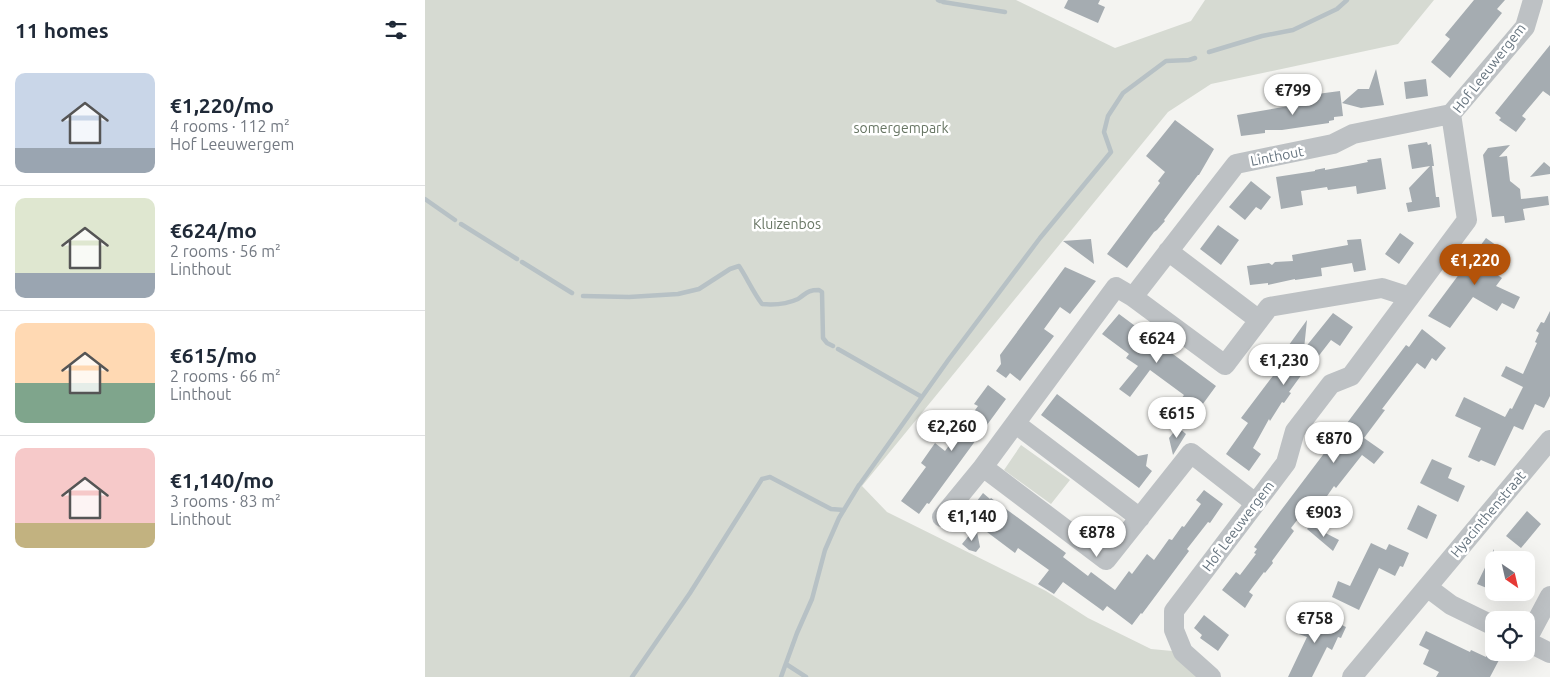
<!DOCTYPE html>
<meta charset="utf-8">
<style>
body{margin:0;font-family:Ubuntu,sans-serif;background:#f6f6f7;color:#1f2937;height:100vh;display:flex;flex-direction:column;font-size:19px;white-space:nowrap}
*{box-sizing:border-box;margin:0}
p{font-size:16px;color:#747a83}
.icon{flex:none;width:28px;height:28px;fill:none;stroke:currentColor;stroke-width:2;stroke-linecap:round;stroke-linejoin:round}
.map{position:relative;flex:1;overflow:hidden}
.panel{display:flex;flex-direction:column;background:#fff;width:425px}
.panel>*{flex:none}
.needle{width:32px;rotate:146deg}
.tools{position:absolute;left:1060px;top:551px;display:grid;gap:10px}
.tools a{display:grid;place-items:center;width:50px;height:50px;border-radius:10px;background:#fff;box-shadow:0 5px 20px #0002;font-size:25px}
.price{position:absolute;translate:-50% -42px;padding:0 11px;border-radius:18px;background:#fff;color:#222;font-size:16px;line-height:32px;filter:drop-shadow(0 1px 2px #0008)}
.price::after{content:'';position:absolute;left:50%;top:30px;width:15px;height:11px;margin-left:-8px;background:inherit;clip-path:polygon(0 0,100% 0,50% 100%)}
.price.current{background:#b45309;color:#fff}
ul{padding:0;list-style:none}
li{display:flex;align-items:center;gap:15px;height:125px;padding:0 15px}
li+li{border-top:1px solid #e0e1e3}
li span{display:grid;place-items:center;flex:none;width:140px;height:100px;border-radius:10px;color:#555}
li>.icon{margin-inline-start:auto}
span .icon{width:60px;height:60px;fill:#fffc;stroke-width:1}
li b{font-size:21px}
h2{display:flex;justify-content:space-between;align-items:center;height:60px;padding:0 15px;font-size:21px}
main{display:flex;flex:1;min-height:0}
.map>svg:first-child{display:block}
.green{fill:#d6dad2}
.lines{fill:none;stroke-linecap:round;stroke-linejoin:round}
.stream{stroke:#b7c1c5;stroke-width:4.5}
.building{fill:#a5acb1}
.minor{stroke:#bdc1c4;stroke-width:20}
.labels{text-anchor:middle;stroke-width:5;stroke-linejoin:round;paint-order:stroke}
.street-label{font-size:14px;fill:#66747f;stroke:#fff}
.park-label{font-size:14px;fill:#687664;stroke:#fff}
</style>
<main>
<section class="panel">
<h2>11 homes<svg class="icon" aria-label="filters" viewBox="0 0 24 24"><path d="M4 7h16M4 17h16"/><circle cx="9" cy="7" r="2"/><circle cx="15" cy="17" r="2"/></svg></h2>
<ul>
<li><span style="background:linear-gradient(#c9d6e8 75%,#9aa5b1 0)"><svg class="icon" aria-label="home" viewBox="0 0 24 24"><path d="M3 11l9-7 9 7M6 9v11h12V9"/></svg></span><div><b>€1,220/mo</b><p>4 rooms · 112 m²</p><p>Hof Leeuwergem</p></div></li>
<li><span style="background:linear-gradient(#dfe7d0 75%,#9aa5b1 0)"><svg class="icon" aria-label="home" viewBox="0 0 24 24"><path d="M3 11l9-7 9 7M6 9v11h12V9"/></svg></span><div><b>€624/mo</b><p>2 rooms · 56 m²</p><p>Linthout</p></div></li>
<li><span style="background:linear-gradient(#ffd9b3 60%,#7fa58c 0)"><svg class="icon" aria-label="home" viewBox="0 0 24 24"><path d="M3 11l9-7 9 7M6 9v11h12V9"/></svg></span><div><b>€615/mo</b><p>2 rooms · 66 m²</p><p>Linthout</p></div></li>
<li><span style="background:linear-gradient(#f6c9c9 75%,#c2b280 0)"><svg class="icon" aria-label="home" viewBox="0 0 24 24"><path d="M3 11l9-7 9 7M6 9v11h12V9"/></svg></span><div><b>€1,140/mo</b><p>3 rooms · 83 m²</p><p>Linthout</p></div></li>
</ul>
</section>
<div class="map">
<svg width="1125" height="677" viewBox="0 0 1125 677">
<rect width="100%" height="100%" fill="#f4f4f1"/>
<path class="green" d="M0,0H591L690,48L766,21L780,0H1009L973,44L786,84L743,112L437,486L462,512L621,591L663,618L726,649L758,652L786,677H0Z
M596,445L645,480L626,504L579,470Z"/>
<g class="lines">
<path class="stream" d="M513,0L515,1
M518,2L580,12
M784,52L837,36L868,30L912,9L922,0
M0,199L30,220
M36,224L92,259
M97,262L147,293
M158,296L204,297L253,294L274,289L305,269L314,266C322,278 328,292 337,304C348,305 362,304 373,299C382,293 382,290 394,290L397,292L398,338L402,343L408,346
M413,349L497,397
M435,484L524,359L615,238L686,152L679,132L683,116L698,93L741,61L764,60L770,58
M361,664L381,677
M207,677L265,593L337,479L345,477L406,509L419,510
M356,677L372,633L387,599L400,550L414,518L434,485"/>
</g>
<path class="building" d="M643,0H675L673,4L680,7L673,23L639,8Z
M1049,0H1080L1072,9L1077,13L1025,78L1006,62L1025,39L1020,35Z
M1125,45V96L1118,91L1097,116L1101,119L1091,132L1074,120L1076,118L1070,113Z
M951,69L959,105L936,108L917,103L933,89H944Z
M1001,79L1003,96L981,99L979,82Z
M915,91L918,116L909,117V120L904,121V123L857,130H840V133L816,136L812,115L893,101L892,94Z
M750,120L789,149L774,175H773L739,220L740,221L732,230L729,232L702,268L682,254L735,183L733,181L740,172L721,156Z
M1002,142L1003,145L1006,144L1009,166H1007L1011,197H1014L1015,207L983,212L981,203L987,202L984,188L1005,166L987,169L983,145Z
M1085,145L1074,157L1082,156L1085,181L1095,189L1096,199L1123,196L1124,205L1098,209L1100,220L1080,223L1079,216L1067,217L1058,155L1063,148Z
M956,158L961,189L932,194L931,186L903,190L902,187L876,191L878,205L856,209L851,177L890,171V170L900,168V170L928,165L943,162L942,160Z
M1119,162L1125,167V174L1105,177Z
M826,181L846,197L836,210L831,207L820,220L804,207Z
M793,225L814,240L796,265L775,249Z
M975,233L989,243L974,264L960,254Z
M1061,238L1082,253L1068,272L1077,278L1071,286L1095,297L1089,309L1077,303L1072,311L1048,297L1025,328L1003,316Z
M666,239L669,264L638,241Z
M936,239L941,270L929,272L927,263L896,268L897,276L870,280V279L843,285V283L825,285L822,266L844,263L847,265L850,262L868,261L867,255L923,245L922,240Z
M640,267L671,281L645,314L635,307L619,329L629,336L595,381L585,373L581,378L571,371L576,364L575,355Z
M1125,311V396L1119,408L1110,404L1098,430L1089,426L1070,466L1056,460L1054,462L1043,457L1056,428L1030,416L1039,397L1080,417L1085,408L1087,409L1098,387L1076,376L1081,366L1098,374L1112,343L1110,342L1114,333L1111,331L1116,322L1119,323Z
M908,313L928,327L915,346L906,340L882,371L880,370L864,392L866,393L859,403L857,402L845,421L844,419L828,448L836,454L824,471L801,454L823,423L816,418L866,352L861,349L882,320L879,349Z
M694,314L791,386L772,412L756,399L759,395L725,370L705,397L694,389L713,366L701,358L704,354L677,334Z
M997,329L1021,348L1011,361L1007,358L1000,369L992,363L957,409L960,410L939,438L959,452L949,464L937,455L911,488L909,486L891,512L883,506L866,528L869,531L847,561L848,563L840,573L839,572L824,592L828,595L820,608L797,590L811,572L815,575L831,554L829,553L832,549L829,547L857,509L981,345L984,347Z
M563,385L581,399L504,504L502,503L494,514L476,501L501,467L496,463L510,443L520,451L553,406L549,404Z
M632,394L713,456L723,454L721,466L727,471L714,488L616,415Z
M753,427L761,434L748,455L744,438Z
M1007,459L1027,468L1023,478L1040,486L1033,502L995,483Z
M779,490L798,504L785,523L783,522L762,549L764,551L717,614L716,613L707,625L682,606L678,611L638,582L629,594L613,584L624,570L593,548L590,553L550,523L555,516L546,509L558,493L565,499L566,498L641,553L638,557L663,576L666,572L690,590L704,571L707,574L722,554L729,560L744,539L747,540L757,526L759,527L776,504L771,500Z
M993,505L1012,515L1002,539L982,529Z
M1102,511L1116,524L1096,548L1081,536Z
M885,525L914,540L908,551L882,529Z
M551,527L555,547L551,552L544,550L537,544Z
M946,543L961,550L964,544L984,553L978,567L975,566L970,576L954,568L934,610L907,597L913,581L925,586Z
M1069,549V591L1052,584Z
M883,613L897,619L899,617L921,627L916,638L913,637L907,650L902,647L887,677H863L882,637L874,634Z
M779,615L804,635L793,651L775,638L777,635L769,628Z
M1001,631L1045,652L1046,650L1061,657L1062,654L1074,660L1065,677H1011L1014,672L998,664L1004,650L994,645Z"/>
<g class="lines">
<path class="minor" d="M743,251L834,320
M708,297L811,164L908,144L928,134L1026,114
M591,424L715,518
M830,503L766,453L681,560L558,467L691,287L708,297L800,365L844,307L957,288L985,297
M517,517L558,467
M1002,587L1026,605L1069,626
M1101,641L1125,596
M1101,641L1125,653
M786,677L758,652L749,630V611L861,463L870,431L906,384L926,376L1042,220L1026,114L1100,27L1108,0
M927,677L1125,440"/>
</g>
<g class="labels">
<g class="street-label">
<text transform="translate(1064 68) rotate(-52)" y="5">Hof Leeuwergem</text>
<text transform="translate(852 156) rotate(-11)" y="5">Linthout</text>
<text transform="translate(1063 514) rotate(-50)" y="5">Hyacinthenstraat</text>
<text transform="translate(813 526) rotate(-53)" y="5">Hof Leeuwergem</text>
</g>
<g class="park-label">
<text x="476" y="133">somergempark</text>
<text x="362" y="229">Kluizenbos</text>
</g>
</g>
</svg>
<div class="tools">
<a><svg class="needle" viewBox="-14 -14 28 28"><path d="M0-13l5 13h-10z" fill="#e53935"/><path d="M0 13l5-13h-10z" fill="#747a83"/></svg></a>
<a><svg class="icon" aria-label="locate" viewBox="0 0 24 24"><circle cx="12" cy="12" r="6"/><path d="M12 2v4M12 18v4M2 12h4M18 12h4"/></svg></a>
</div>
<b class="price" style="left:868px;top:116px">€799</b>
<b class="price current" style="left:1050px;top:286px">€1,220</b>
<b class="price" style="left:732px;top:364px">€624</b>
<b class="price" style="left:859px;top:386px">€1,230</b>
<b class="price" style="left:752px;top:439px">€615</b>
<b class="price" style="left:527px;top:452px">€2,260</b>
<b class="price" style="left:909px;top:464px">€870</b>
<b class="price" style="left:899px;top:538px">€903</b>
<b class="price" style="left:547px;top:542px">€1,140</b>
<b class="price" style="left:672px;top:558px">€878</b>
<b class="price" style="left:890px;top:644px">€758</b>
</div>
</main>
